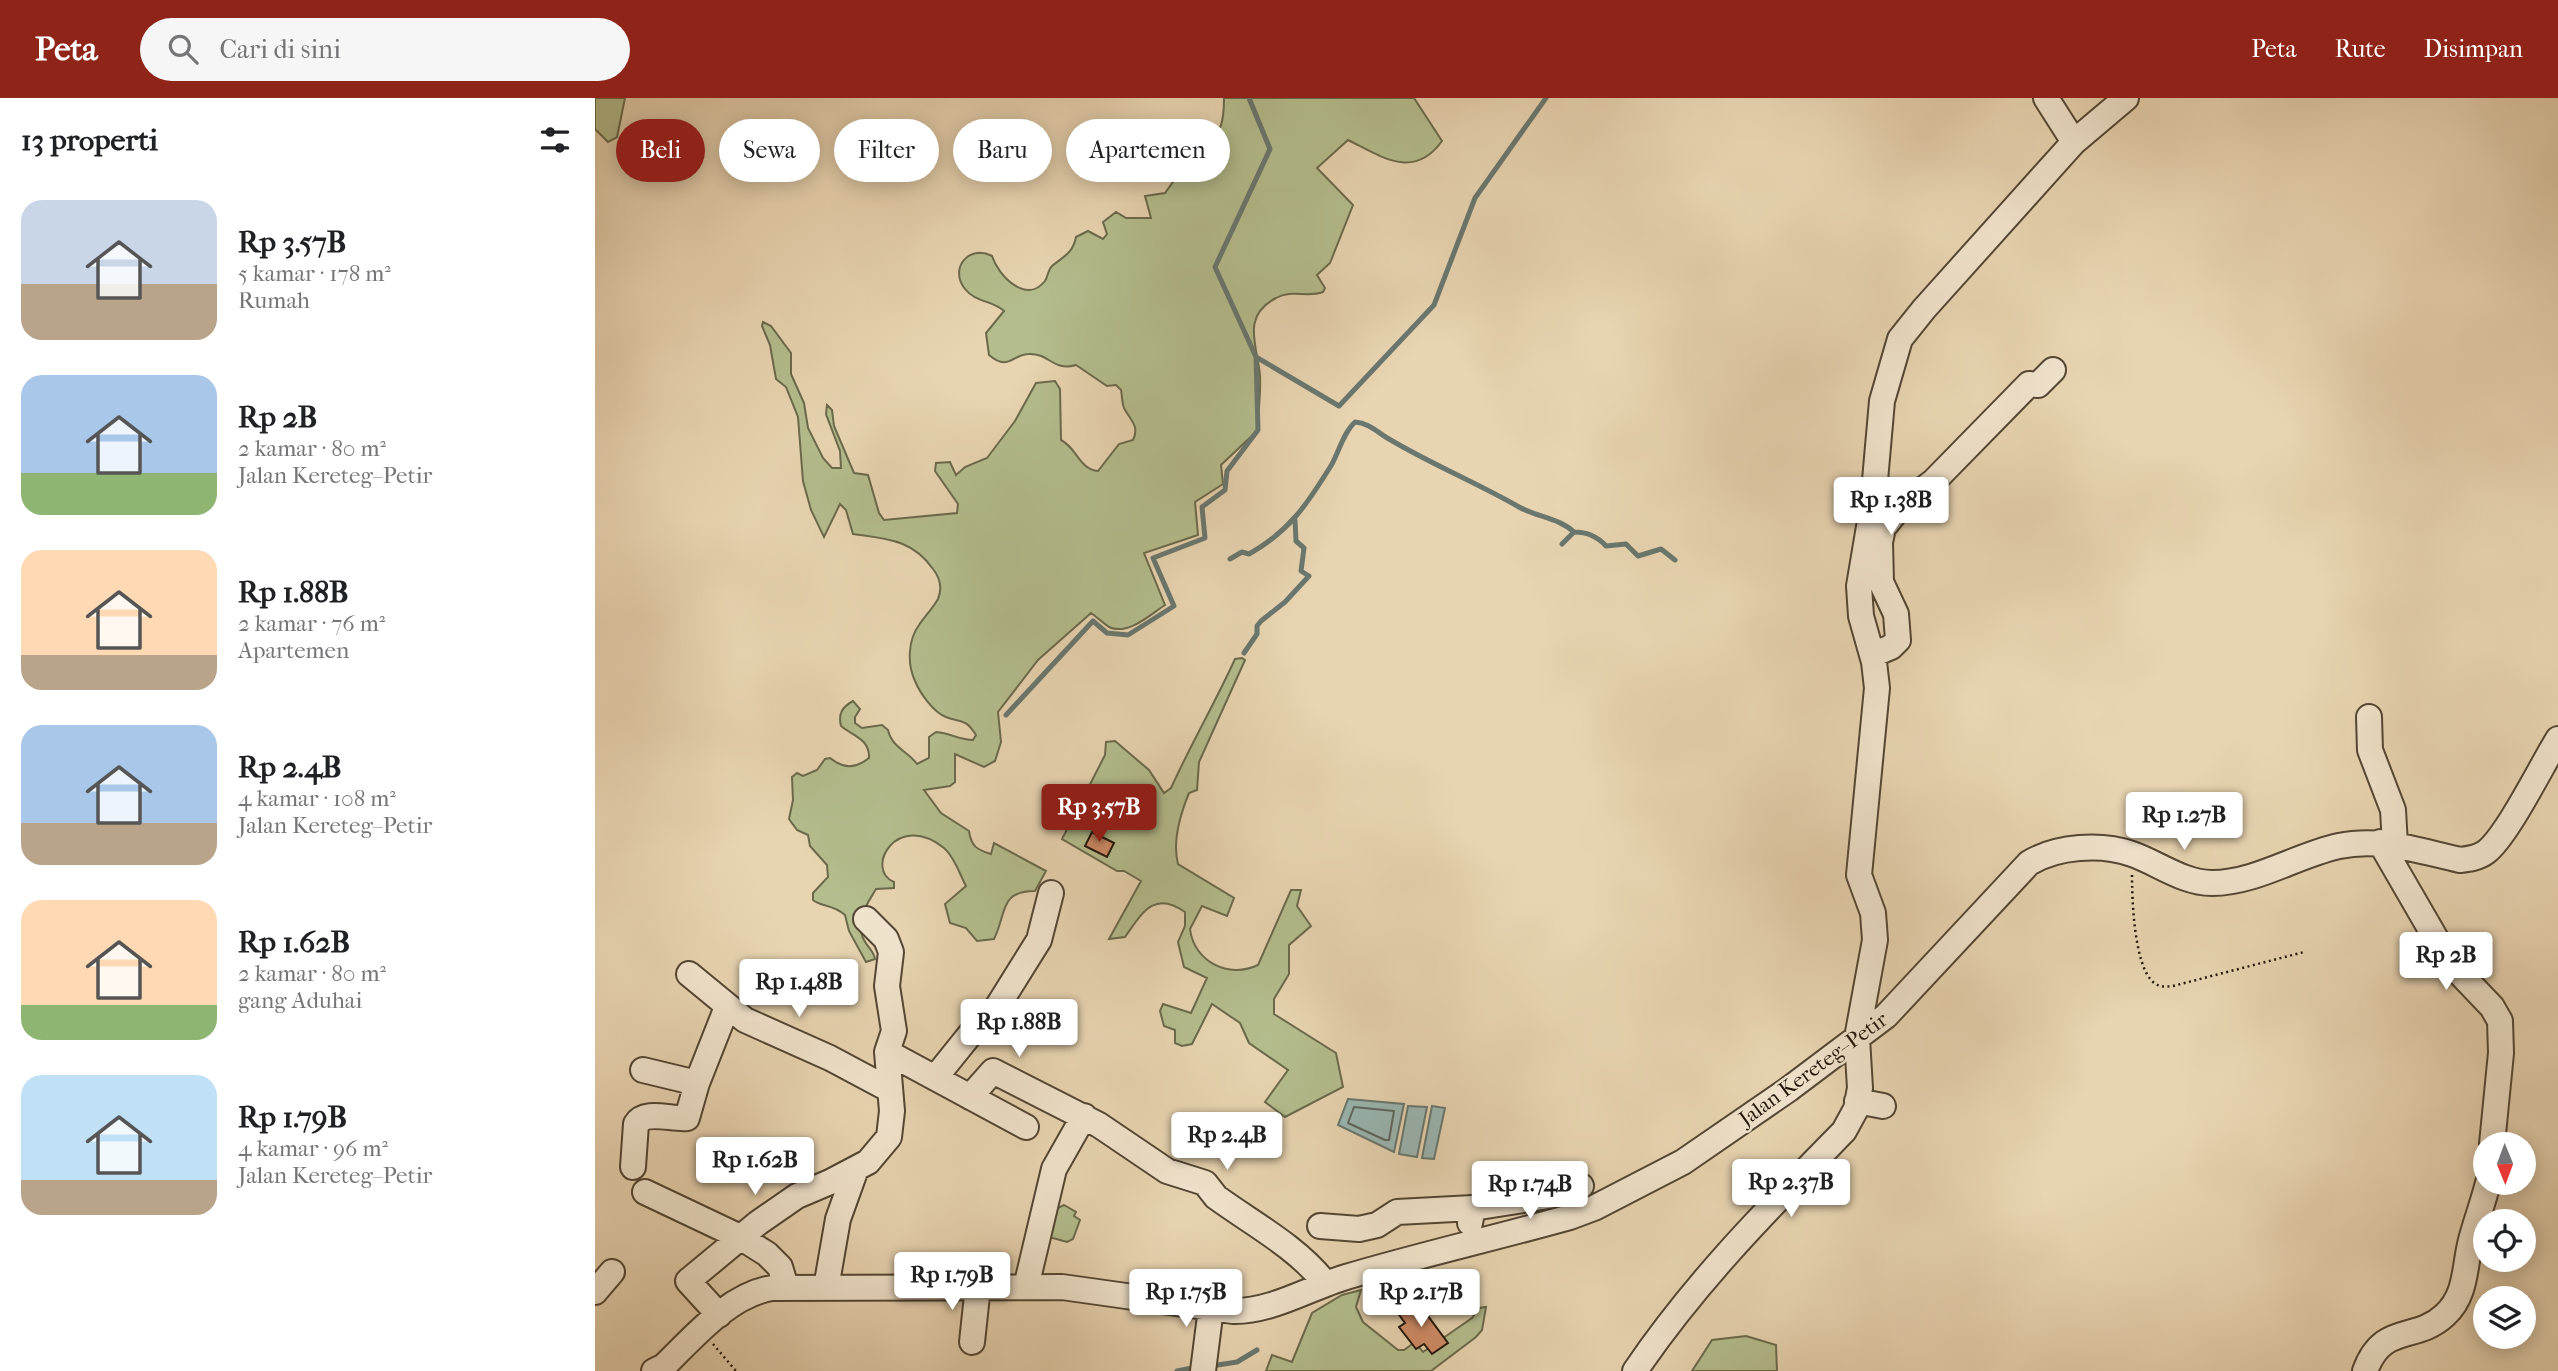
<!DOCTYPE html>
<html lang="id">
<meta charset="utf-8">
<style>
body{margin:0;font-family:"IM FELL French Canon",serif;background:#f6f6f6;color:#202124;height:100vh;display:flex;flex-direction:column;font-size:26px;white-space:nowrap}
*{box-sizing:border-box;margin:0}
p{font-size:23px;color:#757577}
.icon{flex:none;width:38px;height:38px;fill:none;stroke:currentColor;stroke-width:2;stroke-linecap:round;stroke-linejoin:round}
.map{position:relative;flex:1;overflow:hidden}
.details{display:flex;flex-direction:column;background:#fff;width:595px}
.details>*{flex:none}
.top-card{position:absolute;left:21px;top:21px;width:665px;height:63px;display:flex;gap:14px}
.needle{width:46px;rotate:179deg}
.buttons{position:absolute;left:1878px;top:1034px;display:grid;gap:14px}
.buttons a{display:grid;place-items:center;width:63px;height:63px;border-radius:50%;background:#fff;box-shadow:0 4px 18px #0003;font-size:35px}
.price{position:absolute;translate:-50% -60px;padding:0 16px;border-radius:7px;background:#fff;color:#222;font-size:23px;line-height:46px;filter:drop-shadow(0 2px 4px #0008)}
.price::after{content:'';position:absolute;left:50%;top:42px;width:21px;height:16px;margin-left:-10px;background:inherit;clip-path:polygon(0 0,100% 0,50% 100%)}
.price.active{background:#8f2418;color:#fff}
ul{padding:0;list-style:none}
li{display:flex;align-items:center;gap:21px;height:175px;padding:0 21px}
li span{display:grid;place-items:center;flex:none;width:196px;height:140px;border-radius:21px;color:#555}
li>.icon{margin-inline-start:auto}
span .icon{width:84px;height:84px;fill:#fffc;stroke-width:1}
li b{font-size:30px}
h2{display:flex;justify-content:space-between;align-items:center;height:84px;padding:0 21px;font-size:30px}
.pill{padding:0 24px;border-radius:32px;background:#fff;box-shadow:0 4px 18px #0003;font-size:24px;line-height:63px}
.pill.active{background:#8f2418;color:#fff}
header{display:flex;align-items:center;gap:42px;box-sizing:border-box;height:98px;padding:0 35px;background:#8f2418;color:#fff}
header strong{font-size:33px}
nav{display:flex;gap:38px;margin-inline-start:auto;font-size:24px}
.search{width:490px;height:63px;background:#f6f6f6;display:flex;align-items:center;gap:18px;box-sizing:border-box;padding:0 24px;border-radius:38px;color:#757577;font-size:26px}
main{display:flex;flex:1;min-height:0}
.map>svg:first-child{display:block}
.green{fill:#b4bd8d;stroke:#6a6a4b;stroke-width:2}
.water{fill:#99b7b3;stroke:#69776f;stroke-width:2}
.lines{fill:none;stroke-linecap:round;stroke-linejoin:round}
.shore{stroke:#5d665e;stroke-width:2}
.stream{stroke:#69776f;stroke-width:5}
.building{fill:#cf8c67;stroke:#211609;stroke-width:2}
.minor-casing{stroke:#534633;stroke-width:28}
.path{stroke:#211609;stroke-width:2.5;stroke-dasharray:2 3.5;stroke-linecap:butt}
.minor{stroke:#f0e3cc;stroke-width:24}
.labels{text-anchor:middle;stroke-width:5;stroke-linejoin:round;paint-order:stroke}
.street-label{font-size:21px;fill:#211609;stroke:#f0e3cc}
</style>
<header>
<strong>Peta</strong>
<div class="search"><svg class="icon" aria-label="search" viewBox="0 0 24 24"><circle cx="10" cy="10" r="6"/><path d="M15 15l6 6"/></svg>Cari di sini</div>
<nav><a>Peta</a><a>Rute</a><a>Disimpan</a></nav>
</header>
<main>
<section class="details">
<h2>13 properti<svg class="icon" aria-label="filters" viewBox="0 0 24 24"><path d="M4 7h16M4 17h16"/><circle cx="9" cy="7" r="2"/><circle cx="15" cy="17" r="2"/></svg></h2>
<ul>
<li><span style="background:linear-gradient(#c9d6e8 60%,#b9a48a 0)"><svg class="icon" aria-label="home" viewBox="0 0 24 24"><path d="M3 11l9-7 9 7M6 9v11h12V9"/></svg></span><div><b>Rp 3.57B</b><p>5 kamar · 178 m²</p><p>Rumah</p></div></li>
<li><span style="background:linear-gradient(#a9c7e8 70%,#8fb573 0)"><svg class="icon" aria-label="home" viewBox="0 0 24 24"><path d="M3 11l9-7 9 7M6 9v11h12V9"/></svg></span><div><b>Rp 2B</b><p>2 kamar · 80 m²</p><p>Jalan Kereteg–Petir</p></div></li>
<li><span style="background:linear-gradient(#ffd9b3 75%,#b9a48a 0)"><svg class="icon" aria-label="home" viewBox="0 0 24 24"><path d="M3 11l9-7 9 7M6 9v11h12V9"/></svg></span><div><b>Rp 1.88B</b><p>2 kamar · 76 m²</p><p>Apartemen</p></div></li>
<li><span style="background:linear-gradient(#a9c7e8 70%,#b9a48a 0)"><svg class="icon" aria-label="home" viewBox="0 0 24 24"><path d="M3 11l9-7 9 7M6 9v11h12V9"/></svg></span><div><b>Rp 2.4B</b><p>4 kamar · 108 m²</p><p>Jalan Kereteg–Petir</p></div></li>
<li><span style="background:linear-gradient(#ffd9b3 75%,#8fb573 0)"><svg class="icon" aria-label="home" viewBox="0 0 24 24"><path d="M3 11l9-7 9 7M6 9v11h12V9"/></svg></span><div><b>Rp 1.62B</b><p>2 kamar · 80 m²</p><p>gang Aduhai</p></div></li>
<li><span style="background:linear-gradient(#bfe0f5 75%,#b9a48a 0)"><svg class="icon" aria-label="home" viewBox="0 0 24 24"><path d="M3 11l9-7 9 7M6 9v11h12V9"/></svg></span><div><b>Rp 1.79B</b><p>4 kamar · 96 m²</p><p>Jalan Kereteg–Petir</p></div></li>
</ul>
</section>
<div class="map">
<svg width="1963" height="1273" viewBox="0 0 1963 1273">
<rect width="100%" height="100%" fill="#e8d4b1"/>
<filter id="stains"><feTurbulence type="fractalNoise" baseFrequency=".00286" numOctaves="4"/><feColorMatrix values="0 0 0 0 .2 0 0 0 0 .09 0 0 0 0 .02 0 0 0 .5 -.17"/></filter>
<radialGradient id="worn" r=".72"><stop offset=".6" stop-color="#630" stop-opacity="0"/><stop offset="1" stop-color="#630" stop-opacity=".3"/></radialGradient>
<path class="green" d="M0,0H30L22,39L13,44L0,31Z
M629,0H819L847,43C819,82 787,59 753,42L722,70L758,107L735,165L722,177L730,190L728,194C712,200 697,191 681,200C645,219 663,248 665,278C666,295 663,314 663,332L626,367L628,386L600,404L603,437L549,455L570,507C556,516 533,538 514,529C509,526 502,519 496,515L443,562L403,614L406,644L400,663L389,669L360,656V684L355,688L329,692L346,715L374,733C376,748 382,752 396,756L399,745L451,773L440,793C404,793 412,815 399,841L382,843L371,830L355,825L350,806L371,788C365,777 359,758 349,750C301,712 269,772 299,784V790L281,791C271,808 259,823 269,842C273,850 279,853 280,861L271,864L254,833L250,817C238,806 226,809 218,802V795L233,779L232,767L215,748L213,737L202,732L194,721L198,702L197,679L202,675L208,678L222,672L230,661L235,660C249,671 260,671 274,660C275,641 258,638 246,628C243,616 247,609 258,603L265,611L260,619V625L267,630L287,627L293,632C297,650 313,653 322,666L334,660V639L341,634C355,635 365,642 378,642L381,637C370,620 367,625 351,619C338,614 325,595 320,583C312,566 313,542 324,527C330,518 338,510 343,501C348,489 345,480 338,471C317,441 291,441 258,436L251,412L245,406L229,439L216,412L208,383L203,319L191,289L181,281L175,247L167,228L168,224L176,228L196,255V276L209,305L213,330L228,360L237,370H246L245,353L231,316L232,307L237,312L239,328L259,375L273,377L284,415L289,422L362,415L363,406L340,373L341,365L355,364L361,377L370,369L392,360L420,323L441,285L460,283L465,291L466,342C482,350 484,371 503,373L524,346L538,342C545,328 535,322 529,310C527,305 527,297 526,292L521,287L512,288L481,267C459,274 454,255 434,256C417,256 414,274 394,257L391,235L409,213C399,203 380,204 370,191C354,171 373,146 397,158C403,177 431,207 450,183C453,178 453,172 457,168C469,158 478,155 481,139L493,133L508,141L512,136L508,124L521,114L531,120H556L550,98L570,95L588,70L601,59L605,48C627,36 629,25 629,0Z
M647,560L650,562L604,664L602,692L594,695C585,717 577,743 583,766L639,800L632,818L607,808L595,831C599,864 634,881 663,867L696,792H706L702,808L716,828L694,847V876L679,901V916L741,955L748,989L690,1019L670,1004L693,972L654,945L645,925L617,906L597,946L587,948L580,945V932L569,928L565,913L568,906L596,915L612,880L589,869L583,844L590,828V814C559,792 547,815 530,839L514,841L546,783L529,773H522L467,741L510,657L511,644L520,643L554,672L569,695L576,690C596,646 620,605 640,561Z
M469,1107L481,1114L479,1118L485,1122L478,1141L472,1144L447,1137L459,1112Z
M766,1192L761,1209L768,1224L803,1252H809L820,1244L828,1254L877,1220L884,1210L891,1209L887,1232L881,1239L836,1273H671L677,1257L697,1264L717,1215L747,1197Z
M1151,1238L1181,1247L1182,1273H1097L1117,1242Z"/>
<path class="water" d="M753,1001L809,1006L799,1054L743,1027Z
M813,1008L832,1009L822,1059L804,1056Z
M837,1008L850,1010L839,1061L827,1060Z"/>
<g class="lines">
<path class="shore" d="M759,1009L799,1013L794,1042H790L753,1025Z"/>
<path class="stream" d="M661,259L744,308L839,207L880,100L951,0
M967,446L979,434C991,434 1003,439 1011,448L1031,446L1043,458L1066,451L1080,462
M635,461L647,454L654,456C695,433 713,405 737,366C744,353 749,334 760,324C774,325 782,334 794,341C836,366 882,385 924,409C942,419 964,420 979,434
M649,555L662,536V528L666,523L690,504L714,478L706,473L709,450L701,443L700,422
M411,617L498,523L512,535L533,537L579,508L558,460L610,440L607,409L630,392L632,373L663,332L661,259L620,169L675,51L654,0
M616,1268L642,1264L662,1252
M582,1273L602,1269"/>
</g>
<path class="building" d="M497,734L519,745L512,759L490,748Z
M814,1205L821,1215L827,1210L853,1245L837,1256L829,1246L821,1251L804,1229L810,1225L802,1214Z"/>
<g class="lines">
<g class="minor-casing">
<path id="minor" d="M1451,0L1479,44
M1277,557L1296,549L1303,542L1301,516L1286,484L1285,444L1288,430L1305,409L1339,383L1434,286L1443,287L1458,272
M1774,619L1775,652L1798,712L1800,747
M1785,744L1855,865L1897,909L1905,923L1906,955L1897,1046
M94,876L150,922L235,960L295,992
M292,954L431,1029
M48,972L102,985
M340,980L381,929L396,919L444,842L456,795
M375,999L398,973L504,1027L572,1073L610,1085L621,1099C658,1126 702,1149 730,1185
M1262,1003L1288,1008
M38,1069L41,1026C50,1011 77,1022 92,1020L102,985L132,909
M50,1094L145,1139L172,1156L185,1169L191,1189
M875,1125L878,1110L959,1097L986,1088
M725,1128L764,1131L782,1127L802,1114L878,1110
M431,1189L459,1071L489,1018
M231,1190L243,1121L261,1071
M0,1194L17,1174
M124,1217L93,1183L163,1125L202,1098L235,1084L273,1064L294,1039L297,1013L292,954L299,933L292,888L296,854L291,841L271,821
M377,1244L383,1188
M59,1273L69,1268C99,1239 134,1197 177,1190L467,1189L638,1213C676,1214 714,1190 751,1179C825,1157 900,1140 975,1119L999,1110L1088,1064L1194,991L1291,918L1434,765C1462,748 1506,745 1537,756C1563,765 1588,785 1617,785C1661,785 1702,757 1744,748C1786,739 1824,753 1865,762C1874,761 1883,760 1891,754C1912,738 1947,667 1963,641
M608,1273L616,1210
M1040,1273C1101,1183 1174,1110 1249,1033L1261,1011L1265,990L1262,940L1280,842L1278,815L1264,777L1282,590L1279,564L1266,518L1264,488L1278,405L1287,303L1305,241L1329,211L1479,44L1531,0
M1770,1273C1788,1224 1820,1245 1850,1217C1872,1197 1869,1169 1876,1142C1881,1123 1888,1105 1893,1085"/>
</g>
<path class="path" d="M1537,777C1537,801 1539,867 1558,884C1564,889 1570,889 1578,888L1709,854
M118,1246L141,1273"/>
<use href="#minor" class="minor"/>
</g>
<g class="labels">
<g class="street-label">
<text transform="translate(1218 971) rotate(-36)" y="7">Jalan Kereteg–Petir</text>
</g>
</g>
<rect width="100%" height="100%" filter="url(#stains)"/>
<rect width="100%" height="100%" fill="url(#worn)"/>
</svg>
<div class="buttons">
<a><svg class="needle" viewBox="-14 -14 28 28"><path d="M0-13l5 13h-10z" fill="#e53935"/><path d="M0 13l5-13h-10z" fill="#757577"/></svg></a>
<a><svg class="icon" aria-label="locate" viewBox="0 0 24 24"><circle cx="12" cy="12" r="6"/><path d="M12 2v4M12 18v4M2 12h4M18 12h4"/></svg></a>
<a><svg class="icon" aria-label="layers" viewBox="0 0 24 24"><path d="M12 4l9 5-9 5-9-5zM3 14l9 5 9-5"/></svg></a>
</div>
<b class="price" style="left:1296px;top:439px">Rp 1.38B</b>
<b class="price active" style="left:504px;top:746px">Rp 3.57B</b>
<b class="price" style="left:1589px;top:754px">Rp 1.27B</b>
<b class="price" style="left:1851px;top:894px">Rp 2B</b>
<b class="price" style="left:204px;top:921px">Rp 1.48B</b>
<b class="price" style="left:424px;top:961px">Rp 1.88B</b>
<b class="price" style="left:632px;top:1074px">Rp 2.4B</b>
<b class="price" style="left:160px;top:1099px">Rp 1.62B</b>
<b class="price" style="left:1196px;top:1121px">Rp 2.37B</b>
<b class="price" style="left:935px;top:1123px">Rp 1.74B</b>
<b class="price" style="left:357px;top:1214px">Rp 1.79B</b>
<b class="price" style="left:591px;top:1231px">Rp 1.75B</b>
<b class="price" style="left:826px;top:1231px">Rp 2.17B</b>
<div class="top-card">
<a class="pill active">Beli</a>
<a class="pill">Sewa</a>
<a class="pill">Filter</a>
<a class="pill">Baru</a>
<a class="pill">Apartemen</a>
</div>
</div>
</main>
